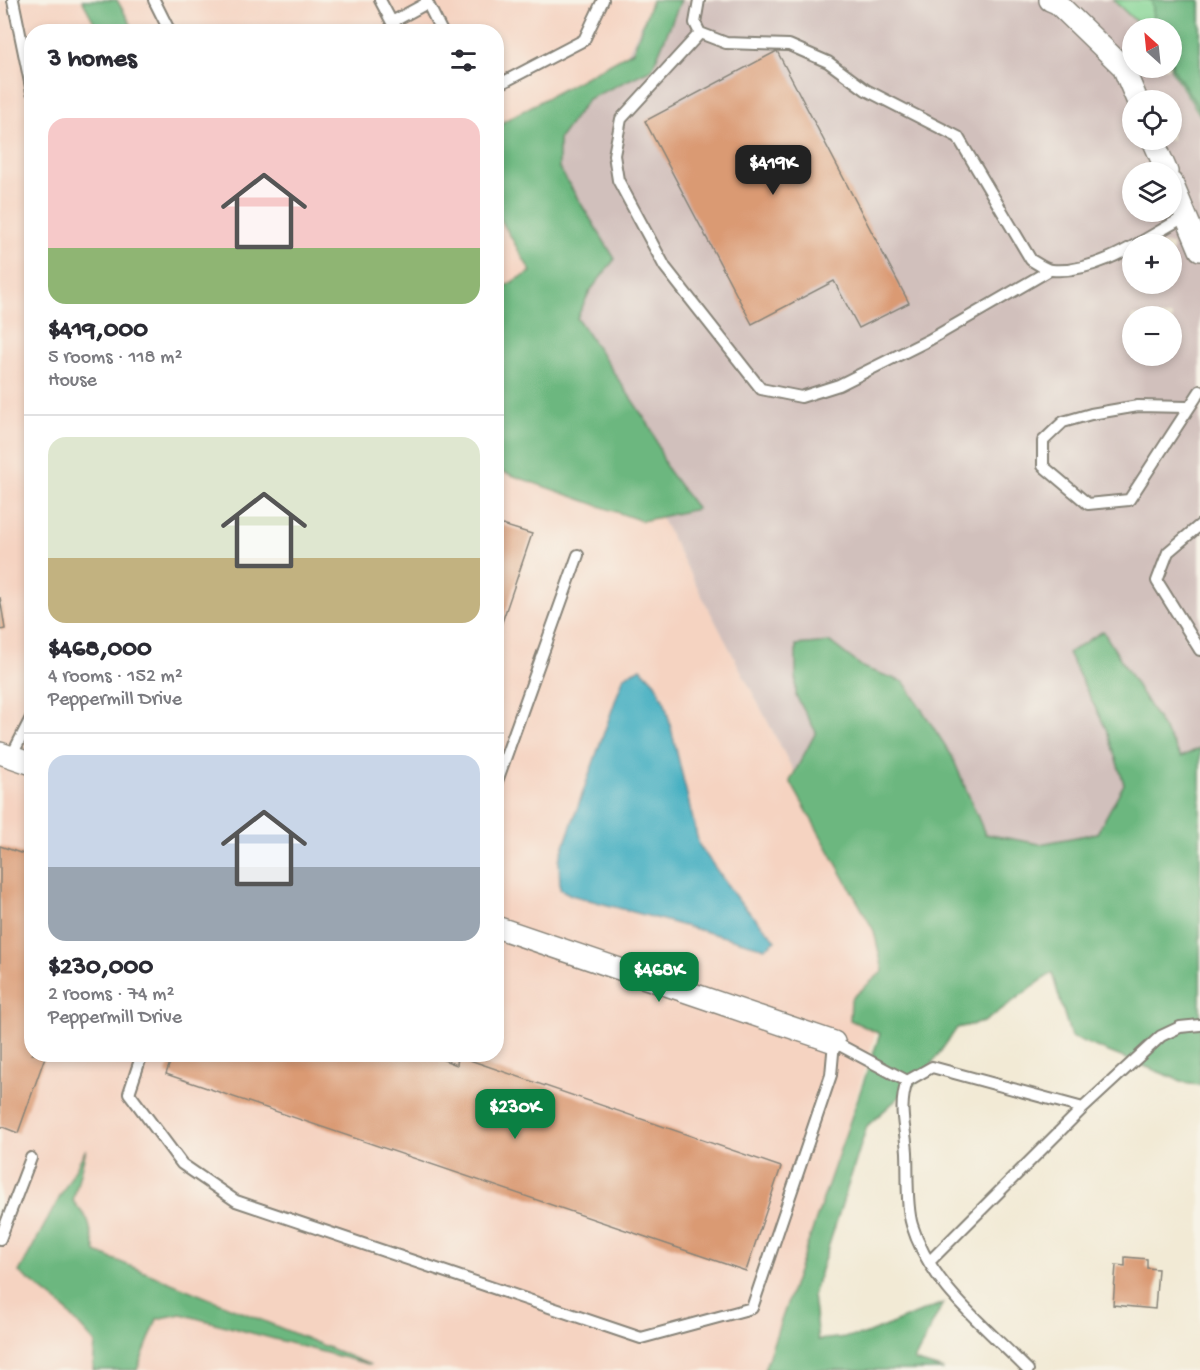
<!DOCTYPE html>
<meta charset="utf-8">
<style>
body{margin:0;font-family:"Gochi Hand",sans-serif;background:#f7f7f7;color:#2b2b33;height:100vh;display:flex;flex-direction:column;font-size:22px;white-space:nowrap}
*{box-sizing:border-box;margin:0}
p{font-size:20px;color:#7c7c81}
.icon{flex:none;width:33px;height:33px;fill:none;stroke:currentColor;stroke-width:2;stroke-linecap:round;stroke-linejoin:round}
.map{position:relative;flex:1;overflow:hidden}
.sheet{position:absolute;left:24px;top:24px;width:480px;height:1038px;display:flex;flex-direction:column;background:#fff;border-radius:24px;box-shadow:0 3px 9px #0003}
.sheet>*{flex:none}
.needle{width:39px;rotate:333deg}
.buttons{position:absolute;left:1122px;top:18px;display:grid;gap:12px}
.buttons a{display:grid;place-items:center;width:60px;height:60px;border-radius:50%;background:#fff;box-shadow:0 3px 9px #0003;font-size:30px}
.price{position:absolute;translate:-50% -51px;padding:0 14px;border-radius:12px;background:#0b8043;color:#fff;font-size:20px;line-height:39px;filter:drop-shadow(0 2px 3px #0008)}
.price::after{content:'';position:absolute;left:50%;top:36px;width:18px;height:14px;margin-left:-9px;background:inherit;clip-path:polygon(0 0,100% 0,50% 100%)}
.price.current{background:#222;color:#fff}
ul{padding:0;list-style:none}
li{display:grid;align-content:center;gap:12px;height:318px;padding:0 24px}
li+li{border-top:2px solid #e1e1e2}
li span{display:grid;place-items:center;height:186px;border-radius:18px;color:#555}
li>.icon{margin-inline-start:auto}
span .icon{width:108px;height:108px;fill:#fffc;stroke-width:1}
li b{font-size:26px}
h2{display:flex;justify-content:space-between;align-items:center;height:72px;padding:0 24px;font-size:26px}
.map>svg:first-child{display:block}
.built{fill:#f5d3c1}
.industrial{fill:#d1c0bc;fill-rule:evenodd}
.green{fill:#86d696;stroke:#517959;stroke-width:1.5}
.forest{fill:#6cb77f;stroke:#446a4e;stroke-width:1.5}
.water{fill:#42aec1;stroke:#2f656e;stroke-width:1.5}
.building{fill:#da9a73}
.lines{fill:none;stroke-linecap:round;stroke-linejoin:round}
.lane-casing{stroke:#878378;stroke-width:14}
.street-casing{stroke:#878378;stroke-width:24}
.lane{stroke:#fff;stroke-width:10}
.street{stroke:#fff;stroke-width:21}
</style>
<div class="map">
<svg width="1200" height="1370" viewBox="0 0 1200 1370">
<rect width="100%" height="100%" fill="#f7f3e8"/>
<filter id="ink" filterUnits="userSpaceOnUse"><feTurbulence type="fractalNoise" baseFrequency=".0167" numOctaves="2"/><feDisplacementMap in="SourceGraphic" scale="12" xChannelSelector="R" yChannelSelector="G"/><feConvolveMatrix kernelMatrix="1 2 1 2 8 2 1 2 1" color-interpolation-filters="sRGB"/></filter>
<filter id="wash" filterUnits="userSpaceOnUse"><feTurbulence type="fractalNoise" baseFrequency=".008" numOctaves="4" result="noise"/><feDisplacementMap in="SourceGraphic" scale="24" xChannelSelector="R" yChannelSelector="G"/><feGaussianBlur stdDeviation="1.35" result="paint"/><feColorMatrix in="noise" values="0 0 0 0 0 0 0 0 0 0 0 0 0 0 0 0 0 1.4 0 .05"/><feComposite in="paint" operator="in"/></filter>
<g filter="url(#wash)">
<rect width="100%" height="100%" fill="#f2ead5"/>
<path class="built" d="M0,0H653L621,66L497,132L496,32H32V1054H496L497,204L896,967L772,1370H0Z"/>
<path class="industrial" d="M653,0H1113L1143,28H1132V68H1170L1200,115V777L896,967L497,204V132L621,66ZM1132,100H1172V140H1132ZM1132,172H1172V212H1132ZM1132,244H1172V284H1132ZM1132,316H1172V356H1132Z"/>
<path class="green" d="M1113,0H1200V115L1170,68L1172,28H1143Z"/>
<path class="forest" d="M82,0H117L135,31H99Z
M652,0H681L652,69L588,99L559,139V168L615,259L590,291L577,318L651,428L667,469L697,509L642,521L497,470V290L531,272L497,213V132L504,121L633,51Z
M1149,0H1200V110L1172,67V28H1155L1152,1Z
M1103,631L1181,757L1200,748V1085L1189,1084L1071,1037L1052,973L984,1022L957,1028L924,1075L867,1126L813,1295L818,1340L864,1335L943,1303L914,1361L944,1370H764L880,1034L850,1020L851,999L883,971L874,931L790,781L816,732L796,696V645L830,642L864,668L904,682L952,756L985,834L1040,844L1097,833L1124,784L1107,731L1068,653Z
M86,1149L73,1201L88,1220L96,1252L371,1365L181,1314L157,1319L137,1370H93L95,1343L61,1305L19,1272Z"/>
<path class="water" d="M641,668L655,683L665,703L699,845L738,900L776,940L765,948L571,895L560,889L559,860L624,676Z"/>
<g id="blocks">
<path class="building" d="M777,51L909,303L859,328L834,281L752,324L645,121Z
M496,523L532,534L497,637H496Z
M0,597L5,629L0,630Z
M0,846L32,857V1054H46L18,1133L0,1126Z
M173,1054H428L457,1065L458,1056L781,1167L746,1271L166,1074Z
M1125,1257L1147,1259V1268L1158,1269L1155,1309L1113,1305L1116,1265L1125,1266Z"/>
</g>
</g>
<g filter="url(#ink)">
<use href="#blocks" fill-opacity="0" stroke="#878378" stroke-width="1.5"/>
<g class="lines">
<g class="lane-casing">
<path id="lane" d="M13,0L32,92
M154,0L170,32
M380,0L397,32
M426,0L442,32
M699,0L695,23L700,33L726,43L789,45L828,62L866,90L958,137L1031,260C1037,263 1045,270 1052,270C1098,274 1147,237 1186,216
M392,22L427,3
M700,33L621,119L614,155L618,180L665,267L761,389L801,397L839,385L929,340L1050,270
M496,86L584,40L603,0
M1187,407L1138,406L1091,414L1063,422L1043,441V466L1088,504L1129,500L1200,391
M1200,525L1168,552L1157,581L1200,650
M11,757L32,716
M496,784L578,555
M142,1054L129,1093L182,1164L236,1201L641,1338L752,1308L831,1075L834,1042L907,1081
M0,1239L31,1158
M929,1262L1083,1108
M1028,1370C986,1327 930,1285 912,1225C906,1206 908,1173 907,1152C905,1124 898,1109 907,1081L932,1067L1083,1108L1161,1036L1180,1027L1200,1025"/>
</g>
<g class="street-casing">
<path id="street" d="M1050,0L1057,3L1123,67L1137,100
M1153,140L1167,172
M1172,183L1200,250
M0,753L32,764
M496,927L834,1042"/>
</g>
<use href="#lane" class="lane"/>
<use href="#street" class="street"/>
</g>
</g>
</svg>
<div class="buttons">
<a><svg class="needle" viewBox="-14 -14 28 28"><path d="M0-13l5 13h-10z" fill="#e53935"/><path d="M0 13l5-13h-10z" fill="#7c7c81"/></svg></a>
<a><svg class="icon" aria-label="locate" viewBox="0 0 24 24"><circle cx="12" cy="12" r="6"/><path d="M12 2v4M12 18v4M2 12h4M18 12h4"/></svg></a>
<a><svg class="icon" aria-label="layers" viewBox="0 0 24 24"><path d="M12 4l9 5-9 5-9-5zM3 14l9 5 9-5"/></svg></a>
<a>+</a>
<a>−</a>
</div>
<b class="price current" style="left:773px;top:196px">$419K</b>
<b class="price" style="left:659px;top:1003px">$468K</b>
<b class="price" style="left:515px;top:1140px">$230K</b>
<section class="sheet">
<h2>3 homes<svg class="icon" aria-label="filters" viewBox="0 0 24 24"><path d="M4 7h16M4 17h16"/><circle cx="9" cy="7" r="2"/><circle cx="15" cy="17" r="2"/></svg></h2>
<ul>
<li><span style="background:linear-gradient(#f6c9c9 70%,#8fb573 0)"><svg class="icon" aria-label="home" viewBox="0 0 24 24"><path d="M3 11l9-7 9 7M6 9v11h12V9"/></svg></span><div><b>$419,000</b><p>5 rooms · 118 m²</p><p>House</p></div></li>
<li><span style="background:linear-gradient(#dfe7d0 65%,#c2b280 0)"><svg class="icon" aria-label="home" viewBox="0 0 24 24"><path d="M3 11l9-7 9 7M6 9v11h12V9"/></svg></span><div><b>$468,000</b><p>4 rooms · 152 m²</p><p>Peppermill Drive</p></div></li>
<li><span style="background:linear-gradient(#c9d6e8 60%,#9aa5b1 0)"><svg class="icon" aria-label="home" viewBox="0 0 24 24"><path d="M3 11l9-7 9 7M6 9v11h12V9"/></svg></span><div><b>$230,000</b><p>2 rooms · 74 m²</p><p>Peppermill Drive</p></div></li>
</ul>
</section>
</div>
